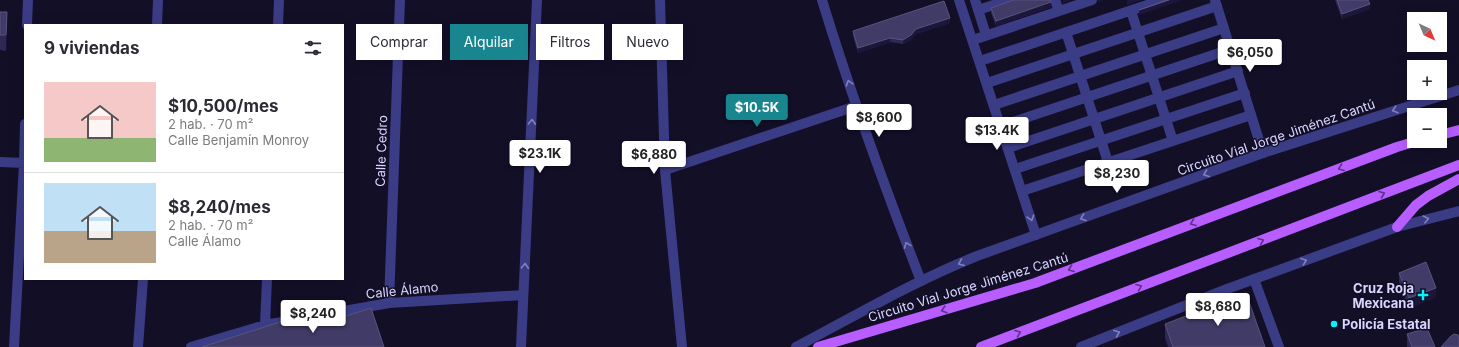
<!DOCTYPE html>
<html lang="es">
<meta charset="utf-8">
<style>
body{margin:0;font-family:Inter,sans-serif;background:#f2f2f3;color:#2b2b33;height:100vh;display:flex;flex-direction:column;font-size:15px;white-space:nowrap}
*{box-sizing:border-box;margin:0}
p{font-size:13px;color:#7c7c81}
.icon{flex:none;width:22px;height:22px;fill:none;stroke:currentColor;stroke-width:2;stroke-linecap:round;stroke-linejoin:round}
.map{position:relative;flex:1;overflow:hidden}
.drawer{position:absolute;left:24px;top:24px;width:320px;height:256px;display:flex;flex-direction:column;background:#fff;border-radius:0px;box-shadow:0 4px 16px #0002}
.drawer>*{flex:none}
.top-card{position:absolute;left:356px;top:24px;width:380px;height:36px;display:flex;gap:8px}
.needle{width:26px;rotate:136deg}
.controls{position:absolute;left:1407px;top:12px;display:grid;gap:8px}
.controls a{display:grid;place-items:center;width:40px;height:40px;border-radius:0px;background:#fff;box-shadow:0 4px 16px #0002;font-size:20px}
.price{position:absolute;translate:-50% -34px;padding:0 9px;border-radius:4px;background:#fff;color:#222;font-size:13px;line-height:26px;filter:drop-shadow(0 1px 2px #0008)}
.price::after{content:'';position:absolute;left:50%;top:24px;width:12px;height:9px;margin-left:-6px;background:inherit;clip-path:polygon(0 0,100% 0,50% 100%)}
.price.current{background:#19868f;color:#fff}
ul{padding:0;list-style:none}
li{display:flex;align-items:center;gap:12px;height:100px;padding:0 20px}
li+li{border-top:1px solid #e1e1e2}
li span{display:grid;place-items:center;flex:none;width:112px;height:80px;border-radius:0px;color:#555}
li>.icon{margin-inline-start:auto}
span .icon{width:48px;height:48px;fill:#fffc;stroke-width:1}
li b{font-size:17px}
h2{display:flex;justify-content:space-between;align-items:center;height:48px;padding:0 20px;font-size:17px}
.tag{padding:0 14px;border-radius:0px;background:#fff;box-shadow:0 4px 16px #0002;font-size:14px;line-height:36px}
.tag.current{background:#19868f;color:#fff}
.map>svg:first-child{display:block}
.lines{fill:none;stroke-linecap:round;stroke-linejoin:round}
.pedestrian{stroke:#3b3c86;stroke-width:10}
.minor{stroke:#3b3c86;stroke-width:10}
.tertiary{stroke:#3b3c86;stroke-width:10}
.primary{stroke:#b85dff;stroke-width:10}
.wall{fill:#2f2855}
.shaded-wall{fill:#1c163b}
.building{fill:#413b67;stroke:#59537f}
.oneway{stroke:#8281bc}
.oneway2{stroke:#5d3288}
.poi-dot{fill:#02f5ff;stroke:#120f27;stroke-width:1.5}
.labels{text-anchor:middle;stroke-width:3;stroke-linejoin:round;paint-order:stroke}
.street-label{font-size:13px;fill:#d8d5ff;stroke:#120f27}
.poi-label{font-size:13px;font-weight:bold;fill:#d8d5ff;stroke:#120f27;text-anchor:end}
</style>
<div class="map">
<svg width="1459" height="347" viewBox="0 0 1459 347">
<rect width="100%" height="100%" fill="#120f27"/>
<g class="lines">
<path class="pedestrian" d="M975,0L986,35
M1055,0L1059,11
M978,10L1009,0
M1131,11L1173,141
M1066,32L1108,162
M973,40L1092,0
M980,61L1162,0
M987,83L1217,6
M994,105L1224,28
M1001,126L1231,49
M1008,148L1238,71
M1015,169L1245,93
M1022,191L1251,115"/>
<path class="minor" d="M660,0L665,170L682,347
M822,0C851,95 885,188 921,281
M959,0L1036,235
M1215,0L1263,153
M27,25L28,0
M157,25L158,0
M278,25L279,0
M0,162L25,163
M665,170L856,106
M1254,279L1279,347
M389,303L400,0
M265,325L267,279
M14,347L24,163L25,124
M138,347L143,279
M191,347L265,325L389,303L523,295
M521,347L537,0"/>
<path class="tertiary" d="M796,347C855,316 914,281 977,256L1263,153L1459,90
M1081,347L1227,289L1397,227L1459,211"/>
<path class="primary" d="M1440,135L1459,130
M1397,227L1416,205L1428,196L1459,179
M818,347L1035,283L1397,147L1417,141
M981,347L1459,165"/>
</g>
<path class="wall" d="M1335,0H1368L1370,9L1342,19Z
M1011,1L1051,7L996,26L991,13V8Z
M0,12L7,27L6,51L0,50Z
M950,23L916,34L911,40L903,44L890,42L858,53L853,36V31Z
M1399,273L1436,297L1409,308L1399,282Z
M1165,324L1265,347H1168L1165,338Z
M1407,334L1435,347H1407Z"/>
<path class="shaded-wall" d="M1063,0H1072L1063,3Z
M1098,0H1104L1098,2Z
M1127,0H1142L1127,5Z
M1169,0H1183L1139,15V10Z
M1051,2V7L996,26V21Z
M1370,4V9L1342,19V14Z
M7,12V27L6,51V35Z
M950,18V23L916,34L911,40L903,44V40L916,29Z
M890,38V42L858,53V48Z
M1436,288V297L1409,308V298Z"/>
<path class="building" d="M1012,0H1050L1051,2L996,21L991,8L1011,1Z
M1165,0H1169L1139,10L1164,1Z
M1337,0H1368L1370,4L1342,14Z
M944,1L950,18L916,29L911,35L903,40L890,38L858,48L853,31Z
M0,12H7L6,35H0Z
M1426,262L1436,288L1409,298L1399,273Z
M1246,293L1265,347H1173L1165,324Z
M371,308L384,347H202L280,322L315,316L318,325Z
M1427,328L1435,347H1412L1407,334Z
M1454,334L1458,335L1459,337V347H1441L1451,336Z"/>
<defs><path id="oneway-chevron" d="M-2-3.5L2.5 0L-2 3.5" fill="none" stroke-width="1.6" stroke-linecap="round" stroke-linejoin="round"/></defs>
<g class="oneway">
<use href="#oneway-chevron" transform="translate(849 83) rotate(-108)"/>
<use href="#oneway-chevron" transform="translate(1395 110) rotate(162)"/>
<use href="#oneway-chevron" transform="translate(532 122) rotate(-87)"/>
<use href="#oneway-chevron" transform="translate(1206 174) rotate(160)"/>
<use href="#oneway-chevron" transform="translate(1031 218) rotate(72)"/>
<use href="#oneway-chevron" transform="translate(1083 218) rotate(160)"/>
<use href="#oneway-chevron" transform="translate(1426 219) rotate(-14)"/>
<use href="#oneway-chevron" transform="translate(907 245) rotate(-111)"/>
<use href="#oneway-chevron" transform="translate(1304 261) rotate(-20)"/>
<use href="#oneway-chevron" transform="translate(961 263) rotate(158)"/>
<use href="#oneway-chevron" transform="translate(525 266) rotate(-87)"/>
<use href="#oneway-chevron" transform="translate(1117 333) rotate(-22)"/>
</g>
<g class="oneway2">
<use href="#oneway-chevron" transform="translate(1341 168) rotate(159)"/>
<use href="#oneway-chevron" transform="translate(1382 194) rotate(-21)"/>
<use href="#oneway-chevron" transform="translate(1193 223) rotate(159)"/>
<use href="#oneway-chevron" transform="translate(1261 241) rotate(-21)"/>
<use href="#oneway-chevron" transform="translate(1071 269) rotate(159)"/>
<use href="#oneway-chevron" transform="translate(1139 287) rotate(-21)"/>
<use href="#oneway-chevron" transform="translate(944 310) rotate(164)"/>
<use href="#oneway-chevron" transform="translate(1018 333) rotate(-21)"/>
</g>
<g class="poi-dot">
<path d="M1421 289h4v4h4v4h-4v4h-4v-4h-4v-4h4z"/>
<circle cx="1334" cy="324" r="4"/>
</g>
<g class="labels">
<g class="street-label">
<text transform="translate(1276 137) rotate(-19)" y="5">Circuito Vial Jorge Jiménez Cantú</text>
<text transform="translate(381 151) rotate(-88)" y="5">Calle Cedro</text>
<text transform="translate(968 287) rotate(-17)" y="5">Circuito Vial Jorge Jiménez Cantú</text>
<text transform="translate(402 290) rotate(-6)" y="5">Calle Álamo</text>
</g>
<g class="poi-label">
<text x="1414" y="293">Cruz Roja<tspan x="1414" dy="15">Mexicana</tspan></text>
<text x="1342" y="329" text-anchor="start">Policía Estatal</text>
</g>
</g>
</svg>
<div class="controls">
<a><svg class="needle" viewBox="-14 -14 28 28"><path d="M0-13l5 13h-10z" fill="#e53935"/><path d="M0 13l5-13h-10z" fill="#7c7c81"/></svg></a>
<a>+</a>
<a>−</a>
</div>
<b class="price" style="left:1250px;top:73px">$6,050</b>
<b class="price current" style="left:757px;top:128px">$10.5K</b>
<b class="price" style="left:879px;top:138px">$8,600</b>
<b class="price" style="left:997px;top:151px">$13.4K</b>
<b class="price" style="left:540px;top:174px">$23.1K</b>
<b class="price" style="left:654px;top:175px">$6,880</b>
<b class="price" style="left:1117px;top:194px">$8,230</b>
<b class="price" style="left:1218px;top:327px">$8,680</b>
<b class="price" style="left:313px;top:334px">$8,240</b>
<div class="top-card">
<a class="tag">Comprar</a>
<a class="tag current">Alquilar</a>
<a class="tag">Filtros</a>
<a class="tag">Nuevo</a>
</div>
<section class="drawer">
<h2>9 viviendas<svg class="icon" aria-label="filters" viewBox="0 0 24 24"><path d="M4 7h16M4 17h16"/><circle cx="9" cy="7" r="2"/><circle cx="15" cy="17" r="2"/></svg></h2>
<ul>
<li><span style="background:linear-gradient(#f6c9c9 70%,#8fb573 0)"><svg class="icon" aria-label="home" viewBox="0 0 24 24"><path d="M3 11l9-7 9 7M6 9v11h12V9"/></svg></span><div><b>$10,500/mes</b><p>2 hab. · 70 m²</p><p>Calle Benjamín Monroy</p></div></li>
<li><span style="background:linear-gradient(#bfe0f5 60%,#b9a48a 0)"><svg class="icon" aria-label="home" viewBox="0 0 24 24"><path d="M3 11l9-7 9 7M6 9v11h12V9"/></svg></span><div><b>$8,240/mes</b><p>2 hab. · 70 m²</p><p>Calle Álamo</p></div></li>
</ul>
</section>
</div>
